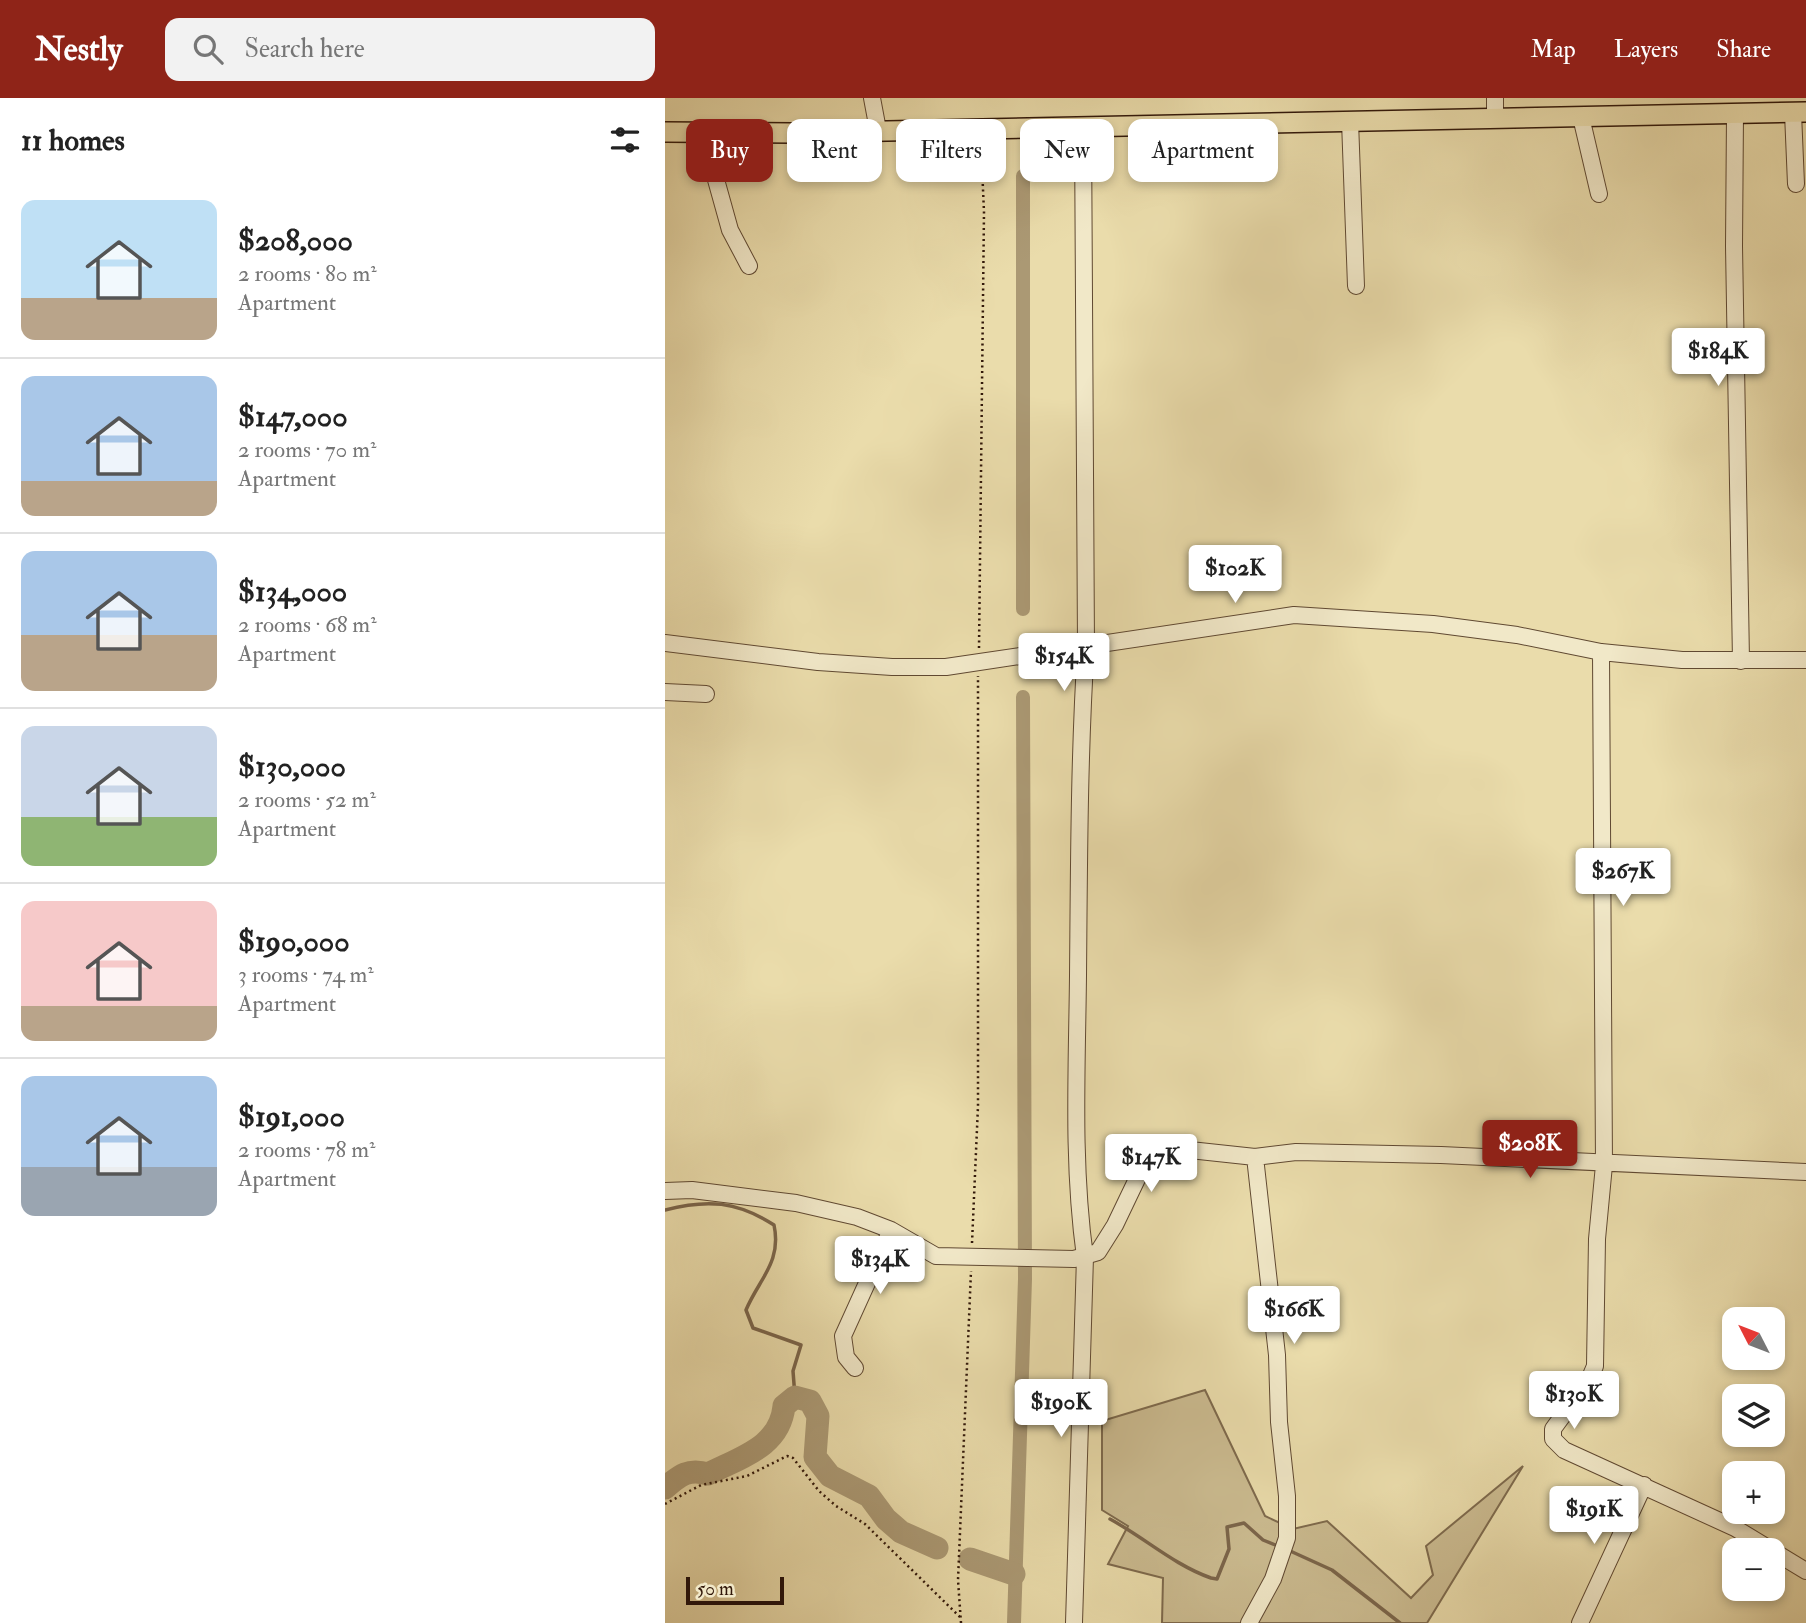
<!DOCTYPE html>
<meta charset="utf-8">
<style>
body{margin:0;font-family:"IM FELL Double Pica",serif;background:#f2f2f2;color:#222;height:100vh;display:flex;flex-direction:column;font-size:26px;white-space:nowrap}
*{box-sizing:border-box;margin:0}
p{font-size:23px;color:#767676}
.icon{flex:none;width:38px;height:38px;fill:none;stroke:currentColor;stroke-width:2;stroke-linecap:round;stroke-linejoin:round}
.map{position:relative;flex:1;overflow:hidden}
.side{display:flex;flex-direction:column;background:#fff;width:665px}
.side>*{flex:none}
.banner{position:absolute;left:21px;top:21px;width:665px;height:63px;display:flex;gap:14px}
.needle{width:46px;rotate:312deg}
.tools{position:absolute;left:1057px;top:1209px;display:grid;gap:14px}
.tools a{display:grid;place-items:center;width:63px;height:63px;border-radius:14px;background:#fff;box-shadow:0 4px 10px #0003;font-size:35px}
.scale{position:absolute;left:21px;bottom:18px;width:98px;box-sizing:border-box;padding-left:7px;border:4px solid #32180a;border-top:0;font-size:19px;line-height:24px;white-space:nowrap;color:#32180a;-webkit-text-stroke:5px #f1e8c8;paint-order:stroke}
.price{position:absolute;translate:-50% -60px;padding:0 16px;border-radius:7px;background:#fff;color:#222;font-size:23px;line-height:46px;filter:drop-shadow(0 2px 4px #0008)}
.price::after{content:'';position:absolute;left:50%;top:42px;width:21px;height:16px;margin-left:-10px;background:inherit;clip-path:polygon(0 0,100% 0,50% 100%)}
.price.on{background:#8f2418;color:#fff}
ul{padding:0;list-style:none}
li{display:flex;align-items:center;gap:21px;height:175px;padding:0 21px}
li+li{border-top:2px solid #e0e0e0}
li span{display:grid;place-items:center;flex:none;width:196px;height:140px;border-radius:14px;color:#555}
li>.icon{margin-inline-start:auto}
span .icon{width:84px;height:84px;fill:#fffc;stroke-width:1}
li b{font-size:30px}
h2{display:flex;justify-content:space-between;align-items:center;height:84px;padding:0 21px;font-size:30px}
.pill{padding:0 24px;border-radius:14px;background:#fff;box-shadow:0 4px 10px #0003;font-size:24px;line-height:63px}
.pill.on{background:#8f2418;color:#fff}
header{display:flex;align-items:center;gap:42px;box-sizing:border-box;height:98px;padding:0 35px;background:#8f2418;color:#fff}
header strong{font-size:33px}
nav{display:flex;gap:38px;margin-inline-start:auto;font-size:24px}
.search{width:490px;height:63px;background:#f2f2f2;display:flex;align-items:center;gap:18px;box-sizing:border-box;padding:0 24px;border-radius:14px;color:#767676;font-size:26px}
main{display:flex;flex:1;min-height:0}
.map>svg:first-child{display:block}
.green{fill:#cbbb90;stroke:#7e6a4d;stroke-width:2}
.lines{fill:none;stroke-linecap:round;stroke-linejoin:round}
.stream{stroke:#7b654a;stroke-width:3.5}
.canal{stroke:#ab9974;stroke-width:14}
.river{stroke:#ab9974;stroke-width:23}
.minor-casing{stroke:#604932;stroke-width:18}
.major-casing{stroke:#32180a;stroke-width:22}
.path{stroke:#32180a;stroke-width:2.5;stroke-dasharray:2 3.5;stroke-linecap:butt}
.minor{stroke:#f1e8c8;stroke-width:16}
.major{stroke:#eadcab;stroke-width:19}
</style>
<header>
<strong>Nestly</strong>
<div class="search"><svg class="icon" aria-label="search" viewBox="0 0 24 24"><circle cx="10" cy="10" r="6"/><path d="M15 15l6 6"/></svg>Search here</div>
<nav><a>Map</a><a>Layers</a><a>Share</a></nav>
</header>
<main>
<section class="side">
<h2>11 homes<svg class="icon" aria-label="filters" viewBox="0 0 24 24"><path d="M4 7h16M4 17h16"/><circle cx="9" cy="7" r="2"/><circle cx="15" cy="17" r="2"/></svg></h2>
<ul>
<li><span style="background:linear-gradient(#bfe0f5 70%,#b9a48a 0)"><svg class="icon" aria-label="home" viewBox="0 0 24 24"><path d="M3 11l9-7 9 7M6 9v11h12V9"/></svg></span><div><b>$208,000</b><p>2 rooms · 80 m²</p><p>Apartment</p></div></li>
<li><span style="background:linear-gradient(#a9c7e8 75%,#b9a48a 0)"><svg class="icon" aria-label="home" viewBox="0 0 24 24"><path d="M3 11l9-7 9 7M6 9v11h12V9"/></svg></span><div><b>$147,000</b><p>2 rooms · 70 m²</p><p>Apartment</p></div></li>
<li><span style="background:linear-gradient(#a9c7e8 60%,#b9a48a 0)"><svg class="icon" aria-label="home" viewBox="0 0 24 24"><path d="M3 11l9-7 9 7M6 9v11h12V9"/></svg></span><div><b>$134,000</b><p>2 rooms · 68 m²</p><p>Apartment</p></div></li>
<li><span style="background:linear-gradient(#c9d6e8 65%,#8fb573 0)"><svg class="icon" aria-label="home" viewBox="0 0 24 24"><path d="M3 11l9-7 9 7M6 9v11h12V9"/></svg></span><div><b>$130,000</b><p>2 rooms · 52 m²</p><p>Apartment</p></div></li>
<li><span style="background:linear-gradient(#f6c9c9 75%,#b9a48a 0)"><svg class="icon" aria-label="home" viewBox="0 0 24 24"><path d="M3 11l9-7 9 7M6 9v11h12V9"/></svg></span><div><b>$190,000</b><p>3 rooms · 74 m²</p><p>Apartment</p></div></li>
<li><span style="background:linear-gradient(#a9c7e8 65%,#9aa5b1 0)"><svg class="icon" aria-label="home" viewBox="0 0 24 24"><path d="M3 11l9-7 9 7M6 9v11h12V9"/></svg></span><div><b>$191,000</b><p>2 rooms · 78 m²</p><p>Apartment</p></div></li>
</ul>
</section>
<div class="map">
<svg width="1141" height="1525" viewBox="0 0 1141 1525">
<rect width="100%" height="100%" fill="#eadcab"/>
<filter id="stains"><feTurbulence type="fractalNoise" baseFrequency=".00286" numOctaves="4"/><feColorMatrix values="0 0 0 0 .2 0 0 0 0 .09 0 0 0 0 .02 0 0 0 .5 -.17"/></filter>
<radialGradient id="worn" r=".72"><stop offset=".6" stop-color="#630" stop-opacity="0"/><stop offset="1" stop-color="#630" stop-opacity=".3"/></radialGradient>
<path class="green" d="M540,1292L600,1418L628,1431L662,1423L746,1500L768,1477L761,1448L858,1368L762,1525H497L498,1480L443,1466L463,1428L437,1412V1323Z"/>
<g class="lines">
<path class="stream" d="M0,1112C42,1101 72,1103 109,1127C117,1164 94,1181 81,1212L88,1230L136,1247L128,1273L130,1299
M445,1421C480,1440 509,1467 546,1480L552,1481L564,1451L562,1429L579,1425L598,1442L613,1448
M623,1452L667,1472L735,1525"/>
<path class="canal" d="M358,511V78
M349,1525L360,1181L358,599"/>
<path class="river" d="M0,1390C15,1377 24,1370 43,1376C76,1359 115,1349 119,1308L130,1299L145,1303L153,1318L150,1359L165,1378L204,1398L221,1421L236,1434L272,1450
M305,1461L349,1476"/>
<g class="minor-casing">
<path id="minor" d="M207,0L213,32
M1128,15L1131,86
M1070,16L1069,148L1076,563
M916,19L934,96
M830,20V0
M685,23L691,188
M38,35L65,132L84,168
M0,545L153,564L227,569H281L629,517L768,526L852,537L936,554L1017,562H1141
M936,554L939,1067L932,1141L930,1268L924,1282L888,1331V1341L899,1352L1070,1430L1141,1473
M0,594L41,596
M0,1093L27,1092L131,1105L192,1119L226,1132L271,1158L409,1161L433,1154L450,1127L483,1058L497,1049L590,1059L631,1054L776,1057L1141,1074
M190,1270L181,1259L178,1238L226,1132
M409,1525L420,1159C407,1065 412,972 413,878C414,768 414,658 421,548L418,28
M584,1525L608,1481L622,1440V1398L614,1324L612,1257L590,1059
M915,1525L979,1387"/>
</g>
<g class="major-casing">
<path id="major" d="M0,34L127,35L1141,14"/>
</g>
<path class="path" d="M314,550L319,114L316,46
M307,1145L313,1008V578
M0,1406L36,1387L82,1378L122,1358L128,1360L154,1393L171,1408L200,1426L295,1519
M296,1525L293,1482L306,1173"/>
<use href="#minor" class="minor"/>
<use href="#major" class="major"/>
</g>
<rect width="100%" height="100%" filter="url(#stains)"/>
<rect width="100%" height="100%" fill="url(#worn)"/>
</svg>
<div class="tools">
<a><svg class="needle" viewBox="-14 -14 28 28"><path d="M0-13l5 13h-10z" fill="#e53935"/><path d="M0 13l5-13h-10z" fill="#767676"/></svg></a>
<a><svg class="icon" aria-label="layers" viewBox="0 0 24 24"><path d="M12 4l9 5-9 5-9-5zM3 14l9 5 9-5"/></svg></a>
<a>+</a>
<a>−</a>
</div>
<div class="scale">50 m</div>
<b class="price" style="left:1053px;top:290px">$184K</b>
<b class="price" style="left:570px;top:507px">$102K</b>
<b class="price" style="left:399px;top:595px">$154K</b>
<b class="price" style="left:958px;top:810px">$267K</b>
<b class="price on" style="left:865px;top:1082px">$208K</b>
<b class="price" style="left:486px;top:1096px">$147K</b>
<b class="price" style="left:215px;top:1198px">$134K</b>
<b class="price" style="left:629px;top:1248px">$166K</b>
<b class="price" style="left:909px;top:1333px">$130K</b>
<b class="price" style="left:396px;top:1341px">$190K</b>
<b class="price" style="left:929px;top:1448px">$191K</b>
<div class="banner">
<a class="pill on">Buy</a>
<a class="pill">Rent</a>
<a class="pill">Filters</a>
<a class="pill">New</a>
<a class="pill">Apartment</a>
</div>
</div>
</main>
